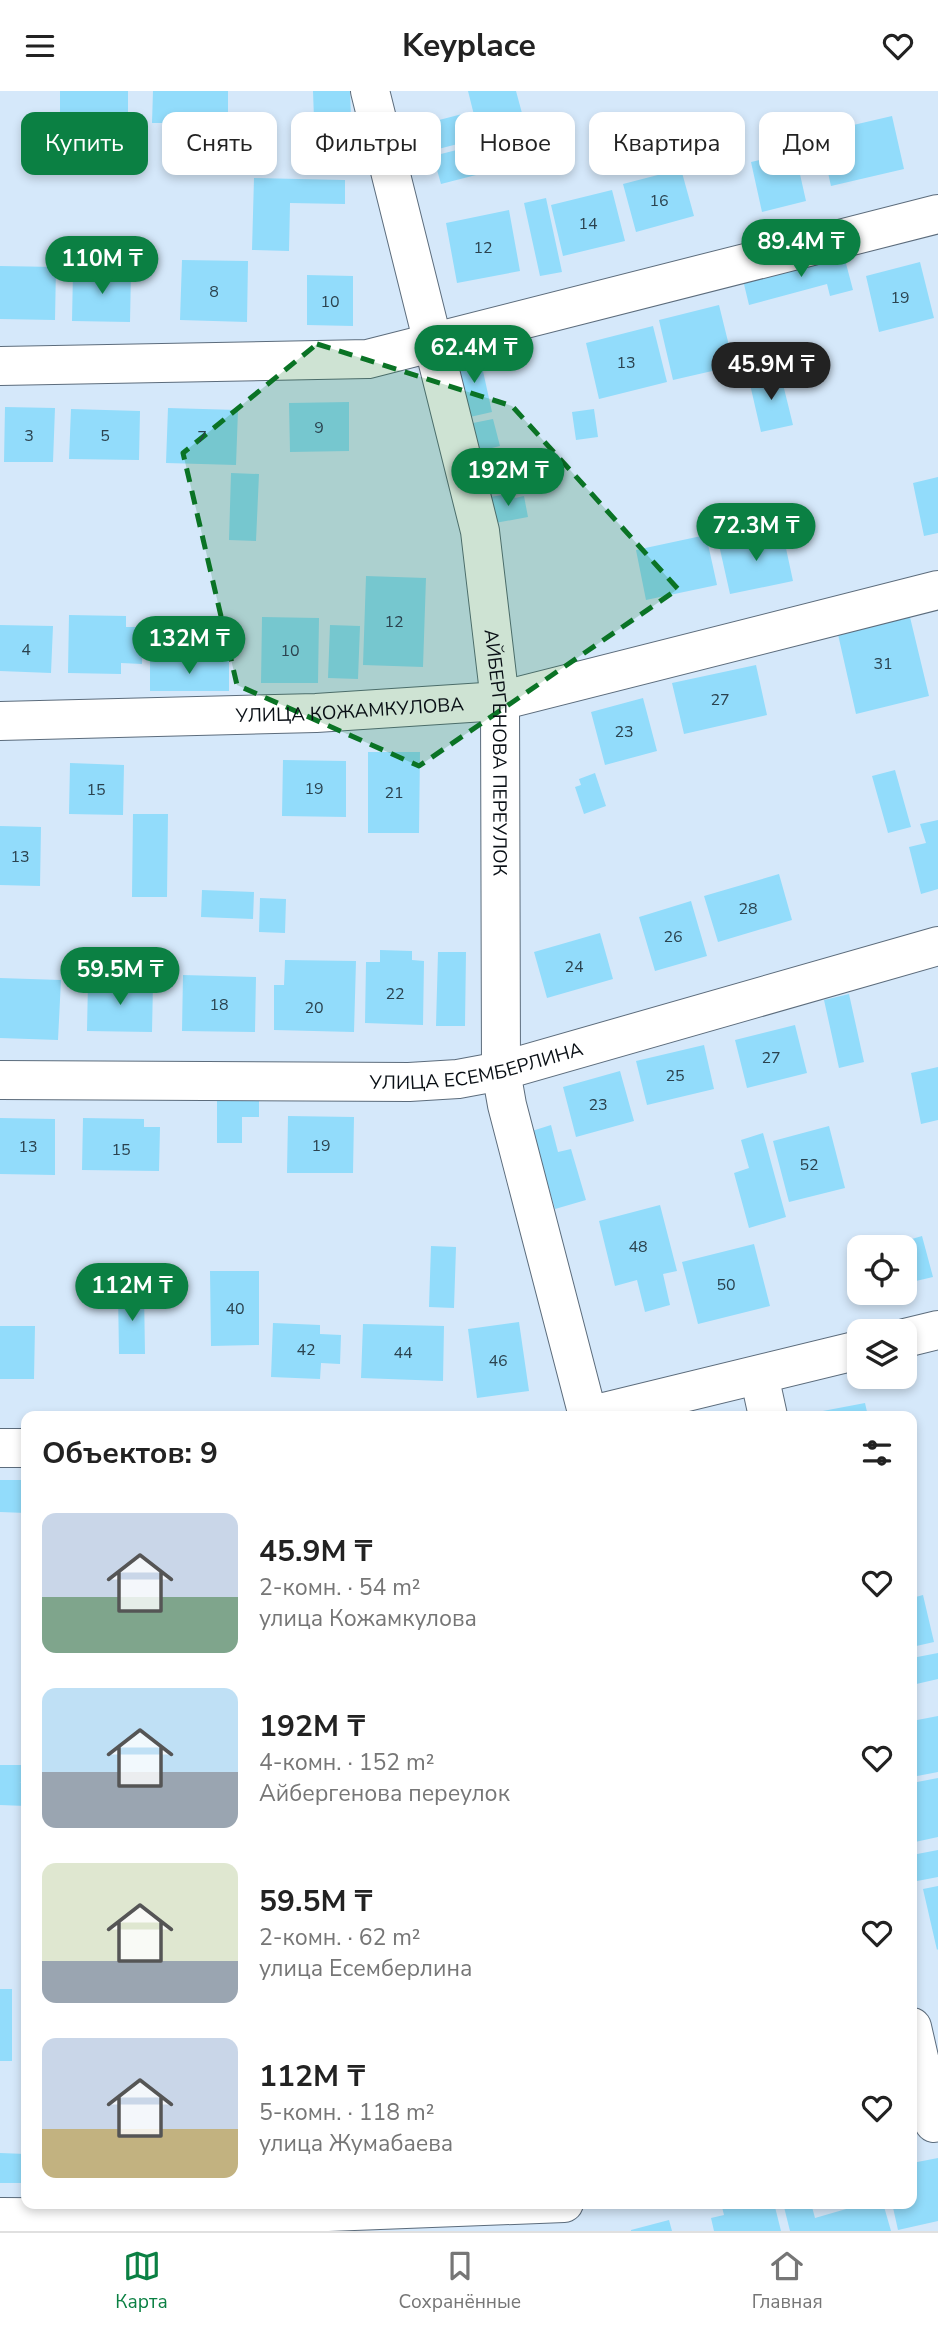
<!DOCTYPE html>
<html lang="ru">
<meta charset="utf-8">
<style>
body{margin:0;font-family:"Nunito Sans",sans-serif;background:#f6f6f6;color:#222;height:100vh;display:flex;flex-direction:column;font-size:26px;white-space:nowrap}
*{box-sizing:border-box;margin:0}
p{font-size:23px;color:#767676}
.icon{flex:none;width:38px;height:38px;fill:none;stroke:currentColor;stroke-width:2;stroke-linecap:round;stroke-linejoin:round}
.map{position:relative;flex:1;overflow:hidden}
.sheet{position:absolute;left:21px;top:1320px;width:896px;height:798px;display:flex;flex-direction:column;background:#fff;border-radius:14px;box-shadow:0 4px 10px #0003}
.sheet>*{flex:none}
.hud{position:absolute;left:21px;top:21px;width:896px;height:63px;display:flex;gap:14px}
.fabs{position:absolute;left:847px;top:1144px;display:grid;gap:14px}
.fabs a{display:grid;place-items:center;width:70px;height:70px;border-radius:14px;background:#fff;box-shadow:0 4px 10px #0003;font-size:35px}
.price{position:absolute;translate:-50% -60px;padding:0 16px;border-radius:24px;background:#0b8043;color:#fff;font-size:23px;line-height:46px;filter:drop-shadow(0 2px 4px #0008)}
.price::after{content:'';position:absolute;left:50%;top:42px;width:21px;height:16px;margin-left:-10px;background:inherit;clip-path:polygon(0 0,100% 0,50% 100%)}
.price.selected{background:#222;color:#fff}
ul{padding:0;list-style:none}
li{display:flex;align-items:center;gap:21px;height:175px;padding:0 21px}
li span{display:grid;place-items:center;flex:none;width:196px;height:140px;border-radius:14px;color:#555}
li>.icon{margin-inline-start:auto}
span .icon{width:84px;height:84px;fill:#fffc;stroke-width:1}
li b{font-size:30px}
h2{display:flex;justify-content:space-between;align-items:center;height:84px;padding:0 21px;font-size:30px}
.pill{padding:0 24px;border-radius:14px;background:#fff;box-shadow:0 4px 10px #0003;font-size:24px;line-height:63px}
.pill.selected{background:#0b8043;color:#fff}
header{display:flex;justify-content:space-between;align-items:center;height:91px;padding:0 21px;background:#fff;font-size:32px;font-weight:700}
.menu{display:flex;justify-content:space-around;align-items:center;height:98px;border-top:2px solid #e0e0e0;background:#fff;font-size:19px;color:#767676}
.menu a{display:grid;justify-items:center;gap:4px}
.menu .selected{color:#0b8043}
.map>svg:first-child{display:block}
.building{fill:#92dcfb}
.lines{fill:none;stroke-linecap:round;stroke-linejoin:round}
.street-casing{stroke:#5c6c7c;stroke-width:40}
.street{stroke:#fff;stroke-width:38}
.marked{fill:#0a7325;fill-opacity:0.2;stroke:#0a7325;stroke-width:5;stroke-dasharray:14 9;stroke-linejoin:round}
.labels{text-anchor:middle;stroke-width:5;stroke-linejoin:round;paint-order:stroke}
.number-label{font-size:16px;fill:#2b424e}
.street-label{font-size:19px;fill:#090f15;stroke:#ecf4fb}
</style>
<header><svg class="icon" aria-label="menu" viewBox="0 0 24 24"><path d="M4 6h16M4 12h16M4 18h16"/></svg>Keyplace<svg class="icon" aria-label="heart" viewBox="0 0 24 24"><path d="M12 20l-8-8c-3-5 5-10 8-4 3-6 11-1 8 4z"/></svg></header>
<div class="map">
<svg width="938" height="2140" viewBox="0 0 938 2140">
<rect width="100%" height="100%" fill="#d5e8fa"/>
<path class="building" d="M60,0H128V46L60,45Z
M153,0H228V32H152Z
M313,0H350L351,26L314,28Z
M468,0H516L526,37L480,48Z
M470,21L477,48L419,63L412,36Z
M892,25L904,78L831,95L819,42Z
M500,48L507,76L441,93L433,65Z
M795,61L806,110L762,121L751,71Z
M681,78L694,125L636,141L623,93Z
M254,87L345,89V113L290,112L289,160L252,159Z
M612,99L625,150L563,165L551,114Z
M546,107L562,181L540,185L524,112Z
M509,119L520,180L457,192L446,132Z
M843,161L853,199L830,205L827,193L749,214L743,189Z
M182,169L248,170L247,231L180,229Z
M920,171L934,227L879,241L866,185Z
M0,175L56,176L55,229L0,228Z
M73,180L131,181L130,231L72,230Z
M307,184L353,185V235L307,234Z
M719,214L734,275L673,289L659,229Z
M653,235L667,291L599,308L586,252Z
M479,262L492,321L470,326L456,267Z
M780,281L793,334L761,341L749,289Z
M349,311V360L290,361L289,312Z
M5,316L55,317L53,371H4Z
M168,317L238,319L236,374L166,372Z
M71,318L140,320L139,369L69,368Z
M594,318L598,346L576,349L572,321Z
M493,328L500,355L480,360L473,332Z
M231,382L259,383L256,450L229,449Z
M938,386V442L924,445L913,392Z
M514,402L515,407L524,405L528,426L495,432L490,406Z
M771,442L772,450L784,448L793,490L730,503L719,454Z
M706,444L717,494L646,509L636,459Z
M366,485L426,487L423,576L363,574Z
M909,522L929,605L856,623L837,539Z
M69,524L126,525V536H143L142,573L121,572V583L68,582Z
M262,526L319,527L318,592H261Z
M0,534L53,535L51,582L0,580Z
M330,534L360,535L358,588L328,587Z
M150,569L229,570V600H150Z
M756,574L767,624L684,643L672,592Z
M643,607L657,660L605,674L591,621Z
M368,661H420L419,742H368Z
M283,669L346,670V726L282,725Z
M70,672L124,674L123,724L69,723Z
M895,679L911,736L888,742L872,685Z
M595,682L606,715L584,723L575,696L581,694L579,688Z
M133,723H168L167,806H132Z
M938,729V798L921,803L909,756L926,752L920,733Z
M0,735L41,736L40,795L0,794Z
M779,783L792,829L718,851L704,805Z
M202,799L254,801L253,828L201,826Z
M260,807L286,808L285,842L259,841Z
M691,810L707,865L655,880L639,826Z
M600,842L613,888L547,907L534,861Z
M380,859L412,860V869L424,870L423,934L365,932L366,871H380Z
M438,861H466L465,935H436Z
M285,869L356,870L354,941L274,939V894H284Z
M183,884L256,886L255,941L182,940Z
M0,887L61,889L58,949L0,947Z
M88,891L153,892L152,941L87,940Z
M849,903L864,971L839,977L824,909Z
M795,934L807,982L747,997L735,949Z
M704,954L714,998L647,1014L636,970Z
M938,976V1029L921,1033L911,982Z
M620,980L634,1030L576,1046L563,996Z
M217,1009H259V1026H242V1052H217Z
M288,1025L354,1026L353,1082H287Z
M0,1027L55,1028V1084L0,1083Z
M83,1027L144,1028V1036H160L159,1080L82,1079Z
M551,1034L558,1061L571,1058L586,1109L555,1118L532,1040Z
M829,1035L845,1097L789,1111L773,1050Z
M763,1042L786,1126L749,1137L734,1082L749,1077L741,1049Z
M660,1114L677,1180L663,1183L670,1214L645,1221L637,1189L615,1195L599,1130Z
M922,1145L933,1186L916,1190L905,1150Z
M754,1153L770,1215L698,1233L682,1171Z
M431,1155L456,1156L454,1217L429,1216Z
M210,1180H259V1254L211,1255Z
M118,1201H144L145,1263H119Z
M519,1231L529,1300L477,1307L468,1238Z
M273,1232L320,1234V1243L341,1244L340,1273L321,1272L320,1288L271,1286Z
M363,1233L444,1235L443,1290L361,1287Z
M0,1235H35L34,1288H0Z
M865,1312L868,1325H807V1323Z
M0,1389H26V1422L0,1421Z
M923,1504L934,1551L912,1556V1507Z
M938,1562V1588L912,1594V1567Z
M938,1625V1681L912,1686V1630Z
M0,1674H26V1691L19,1692H26V1715L0,1714Z
M938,1687V1746L915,1751L912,1734V1692Z
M938,1759V1786L912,1791V1764Z
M938,1795V1858L937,1859L923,1798Z
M0,1898H12V1970H0Z
M0,2062L26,2063V2092H0Z
M938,2067V2130L898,2139L892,2112H912V2072Z
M721,2112H774L781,2140H714L711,2127L724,2124Z
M783,2112H811L815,2127L867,2112H883L891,2140H790Z
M669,2129L672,2140H631V2139Z"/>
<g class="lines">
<g class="street-casing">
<g id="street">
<path id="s1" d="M370,0L480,440L500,610L501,980L507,1014L588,1325L859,1259"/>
<path d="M0,275L368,268L938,123"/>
<path id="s2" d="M0,630L316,622L500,610L938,499"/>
<path id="s3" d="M0,989L409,991L458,988L501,980L938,855"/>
<path d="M905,1247L938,1239"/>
<path d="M759,1284L768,1325"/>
<path d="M0,1357H26"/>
<path d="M912,1936L934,2032"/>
<path d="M0,2126L171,2127L564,2112"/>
</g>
</g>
<use href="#street" class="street"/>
</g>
<path class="marked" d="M317,253L512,315L678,498L419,675L237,594L183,362Z"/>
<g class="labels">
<g class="number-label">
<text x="659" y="115">16</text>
<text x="588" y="138">14</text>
<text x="483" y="162">12</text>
<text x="214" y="206">8</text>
<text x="900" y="212">19</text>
<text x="330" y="216">10</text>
<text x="626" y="277">13</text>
<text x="319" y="342">9</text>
<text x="29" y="350">3</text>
<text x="105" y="350">5</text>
<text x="202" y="351">7</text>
<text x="394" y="536">12</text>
<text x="26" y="564">4</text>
<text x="290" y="565">10</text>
<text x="883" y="578">31</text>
<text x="720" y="614">27</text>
<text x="624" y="646">23</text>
<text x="314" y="703">19</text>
<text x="96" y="704">15</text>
<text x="394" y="707">21</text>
<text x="20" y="771">13</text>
<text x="748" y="823">28</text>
<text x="673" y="851">26</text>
<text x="574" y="881">24</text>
<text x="395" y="908">22</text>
<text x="219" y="919">18</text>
<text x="314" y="922">20</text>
<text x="771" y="972">27</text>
<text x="675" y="990">25</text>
<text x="598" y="1019">23</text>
<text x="321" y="1060">19</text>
<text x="28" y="1061">13</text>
<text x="121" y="1064">15</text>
<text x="809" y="1079">52</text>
<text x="638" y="1161">48</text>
<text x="726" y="1199">50</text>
<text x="235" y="1223">40</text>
<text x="306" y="1264">42</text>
<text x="403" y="1267">44</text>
<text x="498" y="1275">46</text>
</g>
<g class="street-label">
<text dy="7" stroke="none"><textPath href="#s2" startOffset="350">УЛИЦА КОЖАМКУЛОВА</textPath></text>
<text dy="7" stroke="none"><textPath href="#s1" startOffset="676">АЙБЕРГЕНОВА ПЕРЕУЛОК</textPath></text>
<text dy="7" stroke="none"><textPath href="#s3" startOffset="478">УЛИЦА ЕСЕМБЕРЛИНА</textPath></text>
</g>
</g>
</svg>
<div class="fabs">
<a><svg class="icon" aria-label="locate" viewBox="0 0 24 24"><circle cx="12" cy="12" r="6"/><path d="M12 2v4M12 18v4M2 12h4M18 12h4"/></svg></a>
<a><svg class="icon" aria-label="layers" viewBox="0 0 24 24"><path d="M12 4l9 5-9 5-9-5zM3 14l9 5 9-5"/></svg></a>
</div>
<b class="price" style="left:801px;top:188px">89.4M ₸</b>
<b class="price" style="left:102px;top:205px">110M ₸</b>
<b class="price" style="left:474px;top:294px">62.4M ₸</b>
<b class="price selected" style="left:771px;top:311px">45.9M ₸</b>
<b class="price" style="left:508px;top:417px">192M ₸</b>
<b class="price" style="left:756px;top:472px">72.3M ₸</b>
<b class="price" style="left:189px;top:585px">132M ₸</b>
<b class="price" style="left:120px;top:916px">59.5M ₸</b>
<b class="price" style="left:132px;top:1232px">112M ₸</b>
<div class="hud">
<a class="pill selected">Купить</a>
<a class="pill">Снять</a>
<a class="pill">Фильтры</a>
<a class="pill">Новое</a>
<a class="pill">Квартира</a>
<a class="pill">Дом</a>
</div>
<section class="sheet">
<h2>Объектов: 9<svg class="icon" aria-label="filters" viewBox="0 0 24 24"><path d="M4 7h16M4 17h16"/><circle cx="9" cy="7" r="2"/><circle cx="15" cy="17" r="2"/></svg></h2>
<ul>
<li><span style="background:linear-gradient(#c9d6e8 60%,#7fa58c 0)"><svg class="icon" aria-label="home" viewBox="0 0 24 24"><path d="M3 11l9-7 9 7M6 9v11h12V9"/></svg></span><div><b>45.9M ₸</b><p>2-комн. · 54 m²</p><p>улица Кожамкулова</p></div><svg class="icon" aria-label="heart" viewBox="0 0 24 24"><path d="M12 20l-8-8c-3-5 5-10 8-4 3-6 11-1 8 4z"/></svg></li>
<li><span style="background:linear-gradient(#bfe0f5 60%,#9aa5b1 0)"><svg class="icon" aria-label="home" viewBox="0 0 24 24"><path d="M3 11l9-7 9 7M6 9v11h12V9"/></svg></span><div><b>192M ₸</b><p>4-комн. · 152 m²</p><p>Айбергенова переулок</p></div><svg class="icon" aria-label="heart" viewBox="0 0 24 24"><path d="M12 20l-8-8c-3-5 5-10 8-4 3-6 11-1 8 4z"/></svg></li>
<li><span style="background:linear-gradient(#dfe7d0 70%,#9aa5b1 0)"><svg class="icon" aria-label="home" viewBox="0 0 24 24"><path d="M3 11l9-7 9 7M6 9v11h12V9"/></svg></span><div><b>59.5M ₸</b><p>2-комн. · 62 m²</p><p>улица Есемберлина</p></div><svg class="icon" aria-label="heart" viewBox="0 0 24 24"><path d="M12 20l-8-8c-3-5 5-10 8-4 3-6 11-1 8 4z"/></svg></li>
<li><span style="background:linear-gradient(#c9d6e8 65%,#c2b280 0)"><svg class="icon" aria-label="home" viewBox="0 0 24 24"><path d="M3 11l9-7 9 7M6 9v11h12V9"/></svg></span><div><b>112M ₸</b><p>5-комн. · 118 m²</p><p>улица Жумабаева</p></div><svg class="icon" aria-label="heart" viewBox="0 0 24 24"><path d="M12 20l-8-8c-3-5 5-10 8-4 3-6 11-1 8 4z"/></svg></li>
</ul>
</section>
</div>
<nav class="menu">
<a class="selected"><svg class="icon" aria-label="map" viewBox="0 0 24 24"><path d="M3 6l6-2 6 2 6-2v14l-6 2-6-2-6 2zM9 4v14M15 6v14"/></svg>Карта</a>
<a><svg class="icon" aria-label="saved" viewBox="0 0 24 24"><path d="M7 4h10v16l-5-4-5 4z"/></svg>Сохранённые</a>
<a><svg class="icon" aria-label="home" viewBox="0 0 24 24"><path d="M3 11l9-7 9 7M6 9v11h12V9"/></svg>Главная</a>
</nav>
